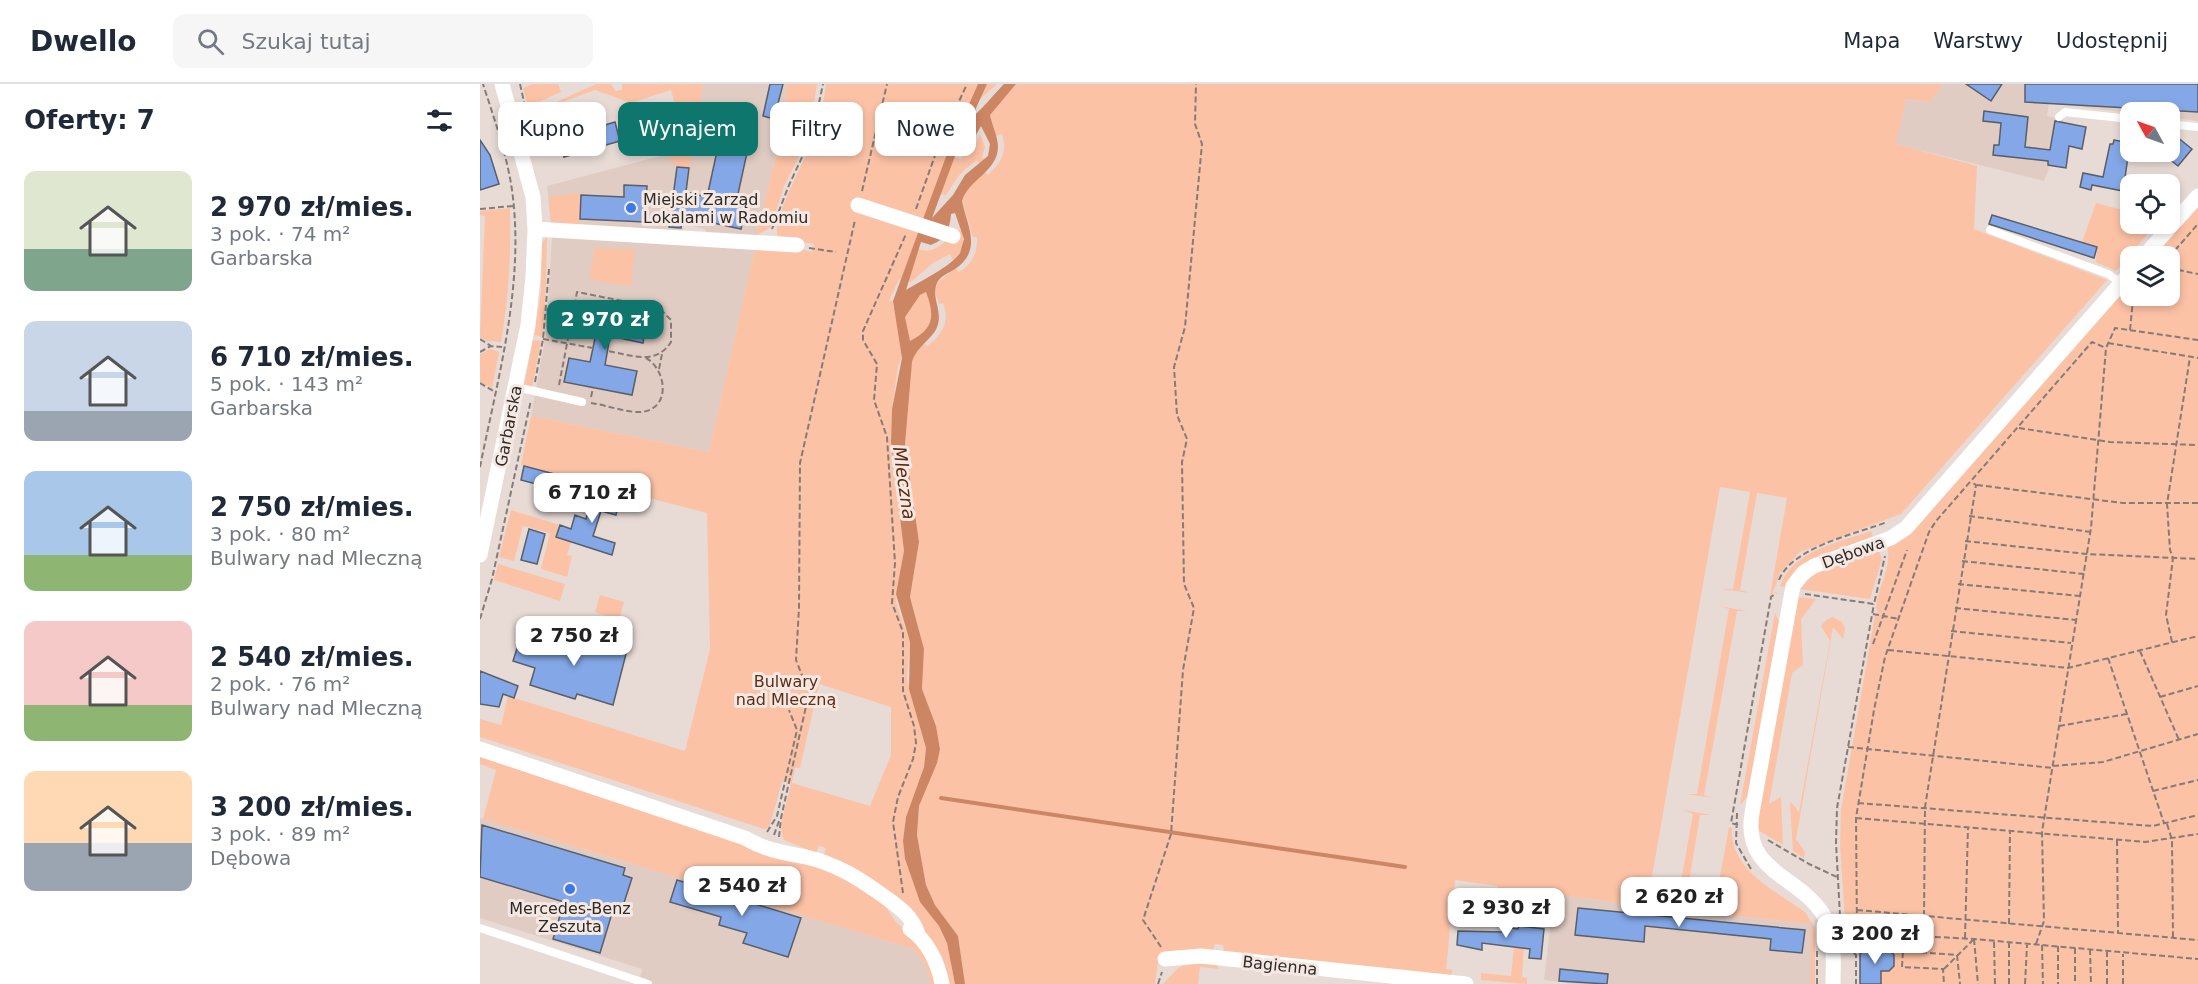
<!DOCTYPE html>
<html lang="pl">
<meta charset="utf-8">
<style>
body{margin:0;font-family:"DejaVu Sans",sans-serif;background:#f6f6f7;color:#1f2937;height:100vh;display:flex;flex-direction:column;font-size:22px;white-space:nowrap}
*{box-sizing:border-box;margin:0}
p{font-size:20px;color:#747a83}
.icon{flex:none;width:33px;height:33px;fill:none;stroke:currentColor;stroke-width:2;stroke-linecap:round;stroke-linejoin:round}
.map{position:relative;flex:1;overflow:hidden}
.side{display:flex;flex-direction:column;background:#fff;width:480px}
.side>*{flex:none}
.top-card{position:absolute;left:18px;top:18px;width:570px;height:54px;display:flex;gap:12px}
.needle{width:39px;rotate:310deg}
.tools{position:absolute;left:1640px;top:18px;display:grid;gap:12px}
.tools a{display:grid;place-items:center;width:60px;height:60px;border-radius:12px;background:#fff;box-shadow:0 3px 9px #0003;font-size:30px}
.price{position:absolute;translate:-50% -51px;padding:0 14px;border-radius:12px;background:#fff;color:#222;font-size:20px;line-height:39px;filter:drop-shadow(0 2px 3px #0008)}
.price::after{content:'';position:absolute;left:50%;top:36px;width:18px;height:14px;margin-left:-9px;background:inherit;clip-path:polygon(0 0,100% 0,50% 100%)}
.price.active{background:#0f766e;color:#fff}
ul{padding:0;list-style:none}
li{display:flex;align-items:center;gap:18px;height:150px;padding:0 24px}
li span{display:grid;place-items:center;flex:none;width:168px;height:120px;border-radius:12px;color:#555}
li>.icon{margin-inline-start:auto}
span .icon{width:72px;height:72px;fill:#fffc;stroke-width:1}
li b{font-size:26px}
h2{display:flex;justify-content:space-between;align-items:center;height:72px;padding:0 24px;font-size:26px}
.pill{padding:0 21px;border-radius:12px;background:#fff;box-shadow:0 3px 9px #0003;font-size:21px;line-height:54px}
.pill.active{background:#0f766e;color:#fff}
header{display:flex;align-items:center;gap:36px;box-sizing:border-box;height:84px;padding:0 30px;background:#fff;border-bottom:2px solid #e0e1e3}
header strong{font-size:28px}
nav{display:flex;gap:33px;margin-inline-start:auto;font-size:21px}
.search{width:420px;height:54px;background:#f6f6f7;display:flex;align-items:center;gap:15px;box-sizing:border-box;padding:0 21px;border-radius:12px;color:#747a83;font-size:22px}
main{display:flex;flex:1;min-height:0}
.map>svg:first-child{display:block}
.built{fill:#e0ccc3}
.green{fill:#fcc2a6;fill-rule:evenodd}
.water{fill:#cd8664;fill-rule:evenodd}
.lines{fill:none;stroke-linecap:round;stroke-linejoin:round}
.stream{stroke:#cd8664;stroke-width:4}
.building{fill:#84a8e7;stroke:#595f68;stroke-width:1.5}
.path{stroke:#857c78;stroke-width:2;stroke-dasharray:6 3;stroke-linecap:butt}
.lane{stroke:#fff;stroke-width:8}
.street{stroke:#fff;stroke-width:15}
.poi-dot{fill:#3b79e8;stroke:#f5e8e3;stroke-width:2}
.labels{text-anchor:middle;stroke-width:6;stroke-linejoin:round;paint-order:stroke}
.poi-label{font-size:16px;fill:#2e2a27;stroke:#f5e8e3;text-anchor:start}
.street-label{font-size:16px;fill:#2e2a27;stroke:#f5e8e3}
.park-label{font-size:16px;fill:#5d2e15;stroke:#f5e8e3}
.water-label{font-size:18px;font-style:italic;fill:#592a11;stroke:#f5e8e3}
</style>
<header>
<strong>Dwello</strong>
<div class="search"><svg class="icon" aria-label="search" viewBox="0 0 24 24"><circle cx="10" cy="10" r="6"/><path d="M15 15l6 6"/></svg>Szukaj tutaj</div>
<nav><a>Mapa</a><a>Warstwy</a><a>Udostępnij</a></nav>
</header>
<main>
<section class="side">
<h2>Oferty: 7<svg class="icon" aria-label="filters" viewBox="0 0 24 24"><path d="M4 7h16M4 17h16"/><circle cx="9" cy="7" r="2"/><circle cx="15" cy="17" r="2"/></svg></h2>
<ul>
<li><span style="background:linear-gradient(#dfe7d0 65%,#7fa58c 0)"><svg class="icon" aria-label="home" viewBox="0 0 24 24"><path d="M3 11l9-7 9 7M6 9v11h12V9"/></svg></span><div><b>2 970 zł/mies.</b><p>3 pok. · 74 m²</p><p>Garbarska</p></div></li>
<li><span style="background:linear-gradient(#c9d6e8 75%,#9aa5b1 0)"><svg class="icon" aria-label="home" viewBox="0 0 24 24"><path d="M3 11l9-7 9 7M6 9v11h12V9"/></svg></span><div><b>6 710 zł/mies.</b><p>5 pok. · 143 m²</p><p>Garbarska</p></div></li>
<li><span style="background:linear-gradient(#a9c7e8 70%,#8fb573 0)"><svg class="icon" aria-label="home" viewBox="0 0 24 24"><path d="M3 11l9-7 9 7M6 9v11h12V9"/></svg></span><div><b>2 750 zł/mies.</b><p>3 pok. · 80 m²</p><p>Bulwary nad Mleczną</p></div></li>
<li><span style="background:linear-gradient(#f6c9c9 70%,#8fb573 0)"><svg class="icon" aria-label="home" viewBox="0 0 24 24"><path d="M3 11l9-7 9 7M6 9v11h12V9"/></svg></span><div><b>2 540 zł/mies.</b><p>2 pok. · 76 m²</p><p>Bulwary nad Mleczną</p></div></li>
<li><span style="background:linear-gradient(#ffd9b3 60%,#9aa5b1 0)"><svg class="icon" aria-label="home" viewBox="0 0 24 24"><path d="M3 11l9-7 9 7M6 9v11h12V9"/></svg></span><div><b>3 200 zł/mies.</b><p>3 pok. · 89 m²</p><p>Dębowa</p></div></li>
</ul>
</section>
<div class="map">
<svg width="1718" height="900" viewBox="0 0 1718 900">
<rect width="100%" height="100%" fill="#e8dbd5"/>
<path class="built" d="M223,0H307L300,57L276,152L228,149L224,145L204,140L203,147L71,140L67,102L184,71L210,77Z
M1463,0H1718V37L1689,33V28L1650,29L1569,19L1567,32L1584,35L1572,51L1568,80L1570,81L1564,97L1415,60L1426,15L1450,18Z
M72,153L275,164L229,368L51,332L66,250Z
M0,734L434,865L445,880L451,900H159L162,885L0,834Z
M1074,810L1160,822L1331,840V900H1095L1064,896Z"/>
<path class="green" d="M53,0H78L81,8L48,23L43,4Z
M116,0H131L136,7L142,6V0H223L209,84C188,83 184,69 180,51L201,44L191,6L151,19L115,6L50,30Z
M307,0H337L328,55L304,102L291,143L276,152L300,57Z
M346,0H517L499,16L491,33L479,27L463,68L480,75L494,64L500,50L505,63L502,73L505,76L500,81L497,76C478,90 478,93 466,111L460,110L438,165C448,169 457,165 465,158L462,155L473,145L483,147V165L473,176L470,170L453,179L431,198L419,195L409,217H413V223L446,208L453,229L449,244L430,258L425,265L418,282L412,325L411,358L424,467L416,518L430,558L427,594L446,664L444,683L426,733L423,757L425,775L440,818L459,842L467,859L475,900H467L464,888L392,795L344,771L346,764L339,762L336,769L304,756C296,741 309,715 311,699L302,698L289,744L284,745L0,653V635L21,641L28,612L205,667L230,565L227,429L41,381L51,332L229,368L275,164L313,163L332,168L334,160L298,154C291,136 325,75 334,55C340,37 344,19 346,0ZM339,600L411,623V671L390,722L312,699L315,684H320Z
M536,0H1463L1450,18L1426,15L1416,60L1497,82L1494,145L1627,196L1421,430L1320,468L1300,489L1293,509L1290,512L1307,414L1277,409L1260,506L1270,509L1242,505H1253L1270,408L1240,403L1171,798L1200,803L1213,730L1203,726L1231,731H1220L1208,804L1237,809L1249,743L1252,744C1249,785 1297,808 1325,828L1335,844V900H1331V840L1160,822L1074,810L1072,823L1064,821L1060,816L1027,810L1019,835L1014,839L1018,802L975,796L966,885L973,886L970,892L744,867L743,861L735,860L733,866L679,870L675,900H485L478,852L455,821L446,801L437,751L439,722L460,665L456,642L442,605L444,565L430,513L439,458L425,360L427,314L432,277L435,267L443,258L447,262C461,252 471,237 463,219L459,220L455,207L458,198L476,184L479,188C492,180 498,169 497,153H493L482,117L489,102L505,88L508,91C521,79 528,67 522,50L516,52L509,31Z
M96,109L101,111L99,142L71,140L69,113Z
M1616,119L1650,128V140H1664L1671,146L1636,187L1616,178L1617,163L1602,158Z
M1718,123V900H1380V871L1368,858V840L1365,837L1360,761L1361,726L1395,531L1398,529C1390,516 1414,484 1407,463L1426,453L1650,200V212H1689V172H1674Z
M30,124C31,170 29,213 21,258L7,257L0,253L5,132L0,131V127Z
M67,152L66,204L62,253L54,251L61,207L62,159Z
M114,164L155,165L151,202L110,196Z
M53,256L61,257L52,304L44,302Z
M10,265L19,268L12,304L0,298V270Z
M31,426L80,441L76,453L91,458L87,471L92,472L87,493L61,485L70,449L43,442L34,477L19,473Z
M1391,447L1393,453L1322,480L1306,503L1300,502C1313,466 1358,459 1391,447Z
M1399,466L1402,475L1390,515L1320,505L1335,489Z
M18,480L85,500L80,517L14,496Z
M120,511L144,518L139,536L115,528Z
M1317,513L1336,515L1321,535L1323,581L1312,589L1289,720L1301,713L1303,761L1276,745Z
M1239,522L1267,527H1257L1224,711L1234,714L1206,710H1217L1249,525Z
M1295,529L1299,537L1268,712L1260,721Z
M1353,533L1362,538L1365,544L1363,555L1353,543L1316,755L1325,768L1324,774L1313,767L1310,721L1311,718L1319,728L1350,557L1341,542L1346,536Z
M0,672L351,787L403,819L416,838L433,853L447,875L456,900H451L445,880L434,865L3,735L16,686L0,680Z
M1039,862H1044L1042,893L1047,894V900L1001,896V889L1031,892L1034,864Z
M711,878L737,881L739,885L720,883L718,900H683L698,884Z"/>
<path class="water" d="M498,0H507L492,33C496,32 518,6 524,0H536L510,31C512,42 518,52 518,63C518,87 488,96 482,117C487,142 503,166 475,185C469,189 460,192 457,199C451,213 462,226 458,240C455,254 437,261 432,278L425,360L439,458L430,513L444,565L442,605L456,642L460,665L457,679L439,722L437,751L446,801L455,821L478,852L485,900H475L467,859L459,842L440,818L425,775L423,757L426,733L444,683L446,664L429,605L430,558L416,510L424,467L411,358L412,325L422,274L413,217L467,70ZM501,42L510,60L508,72L485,91L473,111L452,134L475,72L479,66L489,63ZM475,129L484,155L480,169C470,183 441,197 426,206L441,158L451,161C465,156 470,145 471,130ZM446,208C455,232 454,245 430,257L425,233L440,211Z"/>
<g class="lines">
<path class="stream" d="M461,714L925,783"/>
</g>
<path class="building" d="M290,0H303L294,35L283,32Z
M1486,0H1522L1511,17Z
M1545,0H1718V28L1545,18Z
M1504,27L1548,33L1545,63L1570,66L1575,37L1606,43L1602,65L1589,62L1586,84L1568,81V77L1513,71L1514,61H1519L1521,39L1503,37Z
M135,38L140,57L84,73L78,55Z
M241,49L270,55L256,119L267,121L261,145L202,132L201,144L189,143L197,83L209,84L206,108L227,113Z
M1697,53L1712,65L1698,82L1683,70L1689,68V63Z
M0,56L10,71L19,100L0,106Z
M1634,56L1650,59L1643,107L1612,101L1611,106L1600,103L1603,89L1623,93L1630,60H1633Z
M144,101L167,102L165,138L100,135L101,111L144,113Z
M1512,131L1617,163L1614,174L1509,140Z
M99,222L167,235L163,259L130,252L125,281L157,287L152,311L84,298L89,274L110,278L113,264L116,249L95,245Z
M44,382L105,398L101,412L41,396Z
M114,406L140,414L136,431L121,427L113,452L135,459L132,471L76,453L80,441L91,445L95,431L106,435Z
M49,445L65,450L57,480L41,476Z
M87,548L147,566L133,621L97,610L95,615L50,601L55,584L33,577L41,552L82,565Z
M0,587L38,602L34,614L23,610L19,623L0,620Z
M2,741L145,784L143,791L152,794L141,828L133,826L120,869L73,855L84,818L0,793Z
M197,796L321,834L308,873L263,859L267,849L239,841L241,833L190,818Z
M1098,824L1325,846L1322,869L1290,866L1291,855L1165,842L1164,858L1095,851Z
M1039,842L1064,845L1061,875L1049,874L1050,865L1002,859V866L977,861L978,847L1022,848L1023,843L1038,845Z
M1386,863L1409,865L1414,871V882L1409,887H1401V900H1380V870Z
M1080,885L1128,890L1127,900L1079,897Z"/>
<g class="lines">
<path class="path" d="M40,0L51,49
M382,107L407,0
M0,125L33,122
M436,125L458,63L487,0
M292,145L309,101L332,52L343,0
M329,164L356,168
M1689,173L1718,140
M1689,184L1718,190
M1650,246L1653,215L1656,212
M0,255L11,262
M63,255L113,264
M1628,259L1718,274
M0,268L11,262L22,263
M179,285L182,270
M55,298L63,255L69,185
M0,299L15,308
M79,301L97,208L179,224L191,236V258C176,282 150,271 128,267
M111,313L113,304
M111,319C126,321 147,329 162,328C192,324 186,285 166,274
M1539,344L1630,358L1718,361
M0,383C18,293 45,199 32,106C27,71 14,34 3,0
M1497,401L1643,419H1718
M1489,432L1611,448
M1485,457L1607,470L1718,475
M1482,477L1604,490
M1299,496C1312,463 1376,450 1407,438
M1478,500L1600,512
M1325,510L1394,520L1405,472
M1475,524L1596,536
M1393,530L1419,535
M0,535L12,495L51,316
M1471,547L1591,559
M1692,558L1686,531L1693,474L1690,466L1687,420L1710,273
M1393,560L1427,466
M1408,566L1588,584L1718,552
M1660,567L1699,656
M1628,574L1684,739
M1680,613L1718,602
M1579,642L1647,630
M1368,663L1573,684
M1573,682L1623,678L1718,650
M1673,707L1718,696
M1378,719L1673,742L1718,731
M1257,729L1256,759L1271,785
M1376,734L1665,758L1718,750
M1687,740L1692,756L1693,853
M1258,741L1251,739L1291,513L1296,509
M287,748L297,732L317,646L309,626
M294,751L299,737
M299,753L301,734L329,609L316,576L319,524L320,379L375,136
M1288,756L1329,780L1357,793
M1637,756L1638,849
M423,809L413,738L418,713L433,675L436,659L434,642L423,607V548L412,519L415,479L407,353L394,316L397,280L383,256V247L426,150
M1377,826L1718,856
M1360,832L1356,759L1357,724L1394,520
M1444,832L1445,723L1496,401L1491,398
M1529,840L1530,747
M1377,847L1376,734L1394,626L1405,573L1449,448L1456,437L1612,258L1626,264
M1365,848L1494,855L1718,875
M1424,850L1422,883L1463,885L1464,900
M1438,851L1439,833
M1485,854L1488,743
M1494,855L1498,900
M1514,858L1515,900
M1529,858V900
M1556,860L1564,837L1562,748L1611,444L1626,264L1635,244L1718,256
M1562,861L1563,900
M1578,862V900
M681,863L663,836L691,750L703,586L714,524L704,500L702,378L707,355L697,331L694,283L705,243L722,60L715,40L716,0
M1367,863L1376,871V900
M1595,864V900
M1610,865L1611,900
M1423,867L1477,871L1480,900
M1464,885L1494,855
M678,900L682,888
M1337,900V864
M1545,900L1547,861
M1627,900V867
M1643,900V870"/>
<path class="lane" d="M1579,33L1585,28L1650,35
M1689,40L1718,43
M1510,146L1628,190L1641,199
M36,303L102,318
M0,844L168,900"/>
<path class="street" d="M378,121L473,152
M55,145L317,161
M1664,172L1718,112
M0,471L48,241L53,193L55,145L53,113L22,0
M0,665L265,754C285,766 304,769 326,773C357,780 380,795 405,813C419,823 432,832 438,850
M430,845C448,857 458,879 462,900
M685,875L721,872L986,900
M1353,900C1353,878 1356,852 1344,832C1320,791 1262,789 1272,729L1313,502L1323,489L1334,482L1411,454L1426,444L1650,189"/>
</g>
<g class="poi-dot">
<circle cx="151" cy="124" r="6"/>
<circle cx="90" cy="805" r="6"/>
</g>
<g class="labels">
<g class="poi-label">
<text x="163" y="121">Miejski Zarząd<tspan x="163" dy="18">Lokalami w Radomiu</tspan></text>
<text x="90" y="830" text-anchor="middle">Mercedes-Benz<tspan x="90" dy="18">Zeszuta</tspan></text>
</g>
<g class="street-label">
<text transform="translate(28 342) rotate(-79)" y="6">Garbarska</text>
<text transform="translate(1373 468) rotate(-20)" y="6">Dębowa</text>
<text transform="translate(800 881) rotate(6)" y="6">Bagienna</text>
</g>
<g class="park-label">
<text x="306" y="603">Bulwary<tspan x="306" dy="18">nad Mleczną</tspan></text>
</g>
<g class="water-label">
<text transform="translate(424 399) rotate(82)" y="6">Mleczna</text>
</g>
</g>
</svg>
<div class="tools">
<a><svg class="needle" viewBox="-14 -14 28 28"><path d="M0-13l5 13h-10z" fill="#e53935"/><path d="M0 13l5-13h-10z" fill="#747a83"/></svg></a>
<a><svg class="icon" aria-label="locate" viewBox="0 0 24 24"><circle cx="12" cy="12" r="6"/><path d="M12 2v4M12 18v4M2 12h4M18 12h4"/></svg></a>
<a><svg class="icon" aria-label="layers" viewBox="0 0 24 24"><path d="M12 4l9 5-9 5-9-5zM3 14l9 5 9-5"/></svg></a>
</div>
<b class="price active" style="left:125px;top:267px">2 970 zł</b>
<b class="price" style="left:112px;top:440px">6 710 zł</b>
<b class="price" style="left:94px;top:583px">2 750 zł</b>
<b class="price" style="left:262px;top:833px">2 540 zł</b>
<b class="price" style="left:1199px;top:844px">2 620 zł</b>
<b class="price" style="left:1026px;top:855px">2 930 zł</b>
<b class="price" style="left:1395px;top:881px">3 200 zł</b>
<div class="top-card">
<a class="pill">Kupno</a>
<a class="pill active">Wynajem</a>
<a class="pill">Filtry</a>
<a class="pill">Nowe</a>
</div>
</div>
</main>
